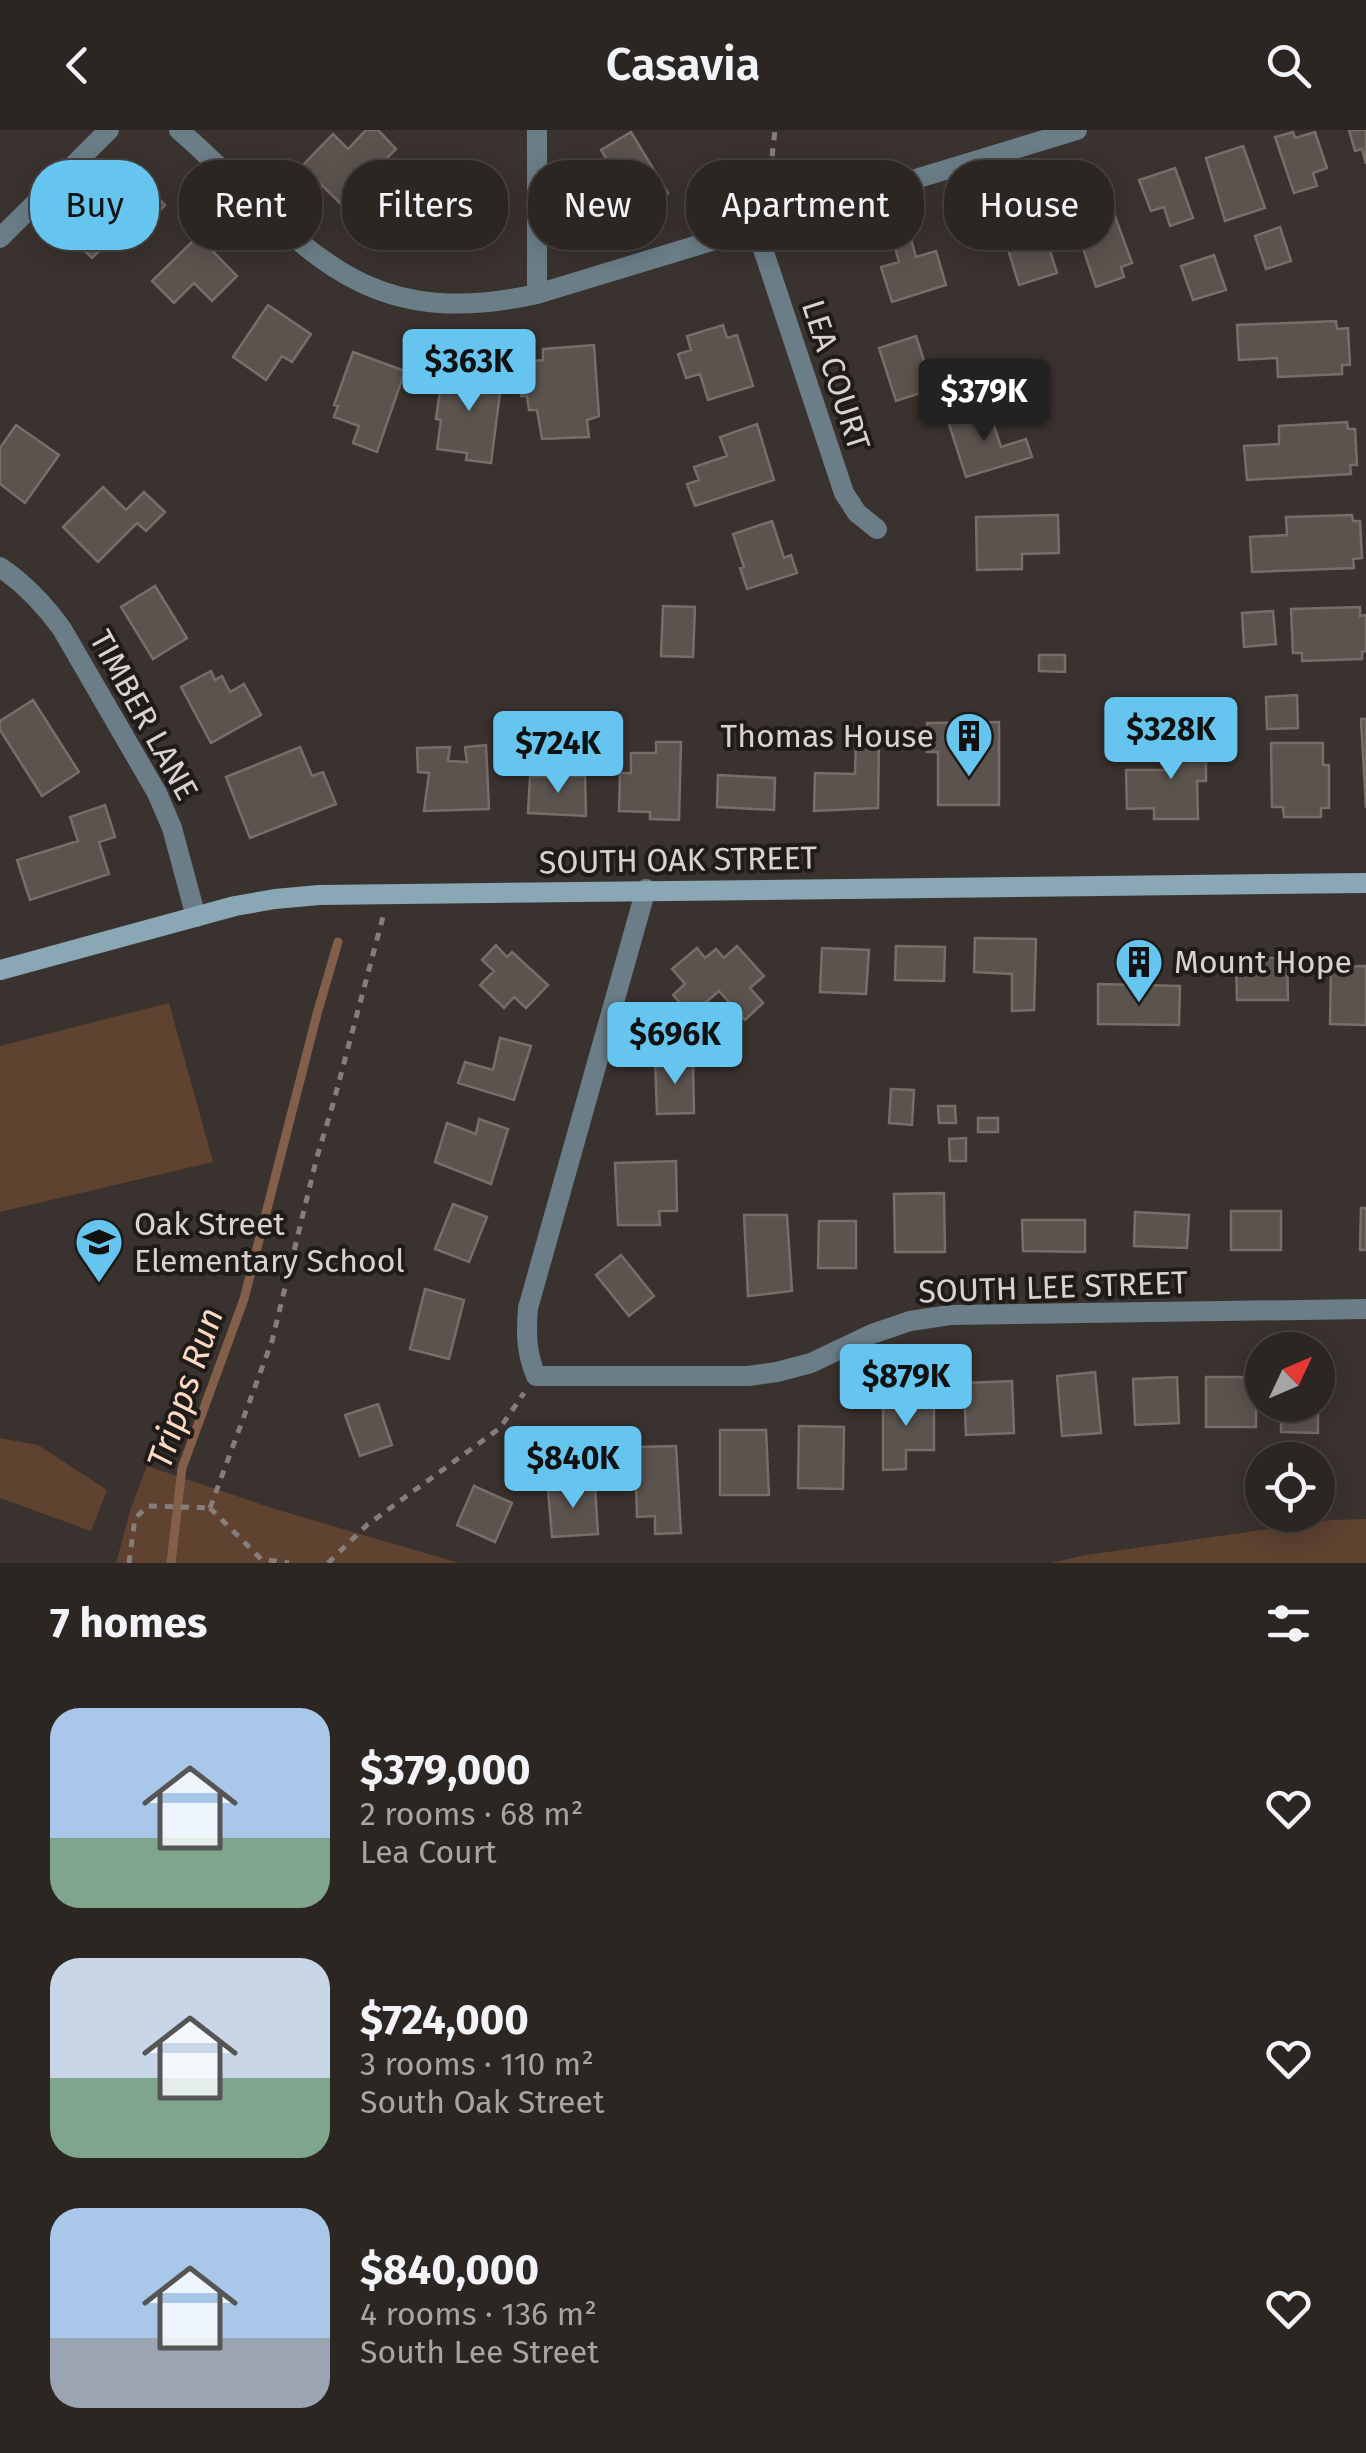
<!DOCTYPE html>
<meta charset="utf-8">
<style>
body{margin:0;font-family:"Fira Sans",sans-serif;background:#342e2a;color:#f1f3f6;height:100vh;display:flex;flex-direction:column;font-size:38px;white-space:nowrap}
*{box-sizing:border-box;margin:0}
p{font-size:32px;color:#a6a5a5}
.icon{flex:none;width:55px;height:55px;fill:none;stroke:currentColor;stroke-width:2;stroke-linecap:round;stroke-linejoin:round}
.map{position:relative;height:1433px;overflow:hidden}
.side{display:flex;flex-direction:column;background:#2c2622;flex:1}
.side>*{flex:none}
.hud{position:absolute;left:30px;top:30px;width:1308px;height:90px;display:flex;gap:20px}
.needle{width:65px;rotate:46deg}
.fabs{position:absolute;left:1245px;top:1202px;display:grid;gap:20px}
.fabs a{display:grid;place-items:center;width:90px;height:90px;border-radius:50%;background:#2c2622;box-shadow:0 5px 25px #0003,0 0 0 2px #484340;font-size:50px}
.price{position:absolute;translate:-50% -85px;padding:0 22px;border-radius:10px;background:#65c5ee;color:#111;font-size:32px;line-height:65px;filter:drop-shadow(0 2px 5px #0008)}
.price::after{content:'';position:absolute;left:50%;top:60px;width:30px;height:22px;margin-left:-15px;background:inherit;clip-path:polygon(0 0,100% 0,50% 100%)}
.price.current{background:#222;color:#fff}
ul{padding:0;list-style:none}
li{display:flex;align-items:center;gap:30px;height:250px;padding:0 50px}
li span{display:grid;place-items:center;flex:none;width:280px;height:200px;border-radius:30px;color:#555}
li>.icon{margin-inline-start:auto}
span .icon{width:120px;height:120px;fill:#fffc;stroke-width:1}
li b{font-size:42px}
h2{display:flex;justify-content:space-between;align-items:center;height:120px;padding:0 50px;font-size:42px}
.tag{padding:0 35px;border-radius:40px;background:#2c2622;box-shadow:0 5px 25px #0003,0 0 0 2px #484340;font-size:35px;line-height:90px}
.tag.current{background:#65c5ee;color:#111}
header{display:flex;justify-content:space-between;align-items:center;height:130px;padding:0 50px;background:#2c2622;font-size:45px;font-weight:600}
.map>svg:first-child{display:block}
.green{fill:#5f4230}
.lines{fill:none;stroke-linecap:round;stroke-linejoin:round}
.stream{stroke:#835f49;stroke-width:9}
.building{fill:#5b534e;stroke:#776e69;stroke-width:2.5}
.path{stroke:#857e7b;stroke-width:5;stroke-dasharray:8 8;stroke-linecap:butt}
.street{stroke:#6b7e87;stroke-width:20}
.secondary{stroke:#89a7b5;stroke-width:20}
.labels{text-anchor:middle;stroke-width:8;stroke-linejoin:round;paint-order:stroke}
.street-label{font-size:32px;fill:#d8d3d0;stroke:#1e1b19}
.poi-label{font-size:32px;fill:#d8d3d0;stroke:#1e1b19;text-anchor:start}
.water-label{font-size:35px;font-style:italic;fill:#ffd8c1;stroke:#1e1b19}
</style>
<header><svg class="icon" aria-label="back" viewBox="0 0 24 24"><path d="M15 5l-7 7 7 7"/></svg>Casavia<svg class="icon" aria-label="search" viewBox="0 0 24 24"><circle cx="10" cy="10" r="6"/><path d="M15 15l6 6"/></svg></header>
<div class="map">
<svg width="1366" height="1433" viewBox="0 0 1366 1433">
<rect width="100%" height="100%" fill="#3a322e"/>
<path class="green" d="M169,873L213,1032L0,1082V916Z
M0,1308L38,1315L107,1360L91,1401L0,1368Z
M147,1336L275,1379L459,1433H116L131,1378Z
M1366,1389V1433H1050L1086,1425L1331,1390Z"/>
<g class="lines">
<path class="stream" d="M171,1433L182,1338L244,1169L317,884L338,812"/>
</g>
<path class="building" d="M366,0H378L396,19L341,74L302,36L333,4L348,19Z
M1349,0H1366V34L1362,19L1355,21Z
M631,2L668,63L637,81L601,20Z
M1293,2L1295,8L1315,2L1327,38L1313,43L1317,56L1294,63L1275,7Z
M1243,16L1265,78L1225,91L1206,28Z
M1175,38L1193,88L1170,96L1164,77L1151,81L1139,50Z
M129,39L165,75L141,100L130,90L92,128L73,109L111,71L104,64Z
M436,40L479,62L453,112L410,90Z
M1099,57L1107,79L1112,78L1132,133L1121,137L1124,147L1096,157L1066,68Z
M1037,79L1057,143L1019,155L1006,113L1000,115L992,93Z
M1280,97L1291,131L1266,139L1255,106Z
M198,106L237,146L212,171L194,153L174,173L152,151Z
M911,109L916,127L936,121L946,155L892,172L881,137L899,132L894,114Z
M1214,125L1226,160L1193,170L1181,136Z
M268,175L311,204L292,232L282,226L266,250L233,227Z
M1336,191L1337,199L1348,198L1350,235H1342V244L1278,247L1277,228L1239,230L1237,195Z
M723,195L727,208L737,205L753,256L708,270L700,244L686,248L678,224L691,220L687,206Z
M916,206L933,259L896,271L879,218Z
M594,215L599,286L587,290L589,307L542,309L537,280H529L527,266H521L523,232L543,230V219Z
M353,222L405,241L377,322L353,313L359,296L334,287L338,276L334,275Z
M443,239L502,247L491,333L466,330L467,323L437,319L441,290L436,289Z
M988,278L1001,317L1026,309L1032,327L966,347L948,291Z
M1347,292L1348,299H1355L1357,335H1350L1351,344L1247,350L1244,316L1279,314V296Z
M757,294L774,350L695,376L687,354L699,350L694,337L727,326L720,307Z
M16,295L59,325L25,373L0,354V318Z
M103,357L126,380L144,362L165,382L146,401L137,393L98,432L63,397Z
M1058,385L1059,423L1022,424V439L977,440L976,387Z
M1352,385L1353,391H1360L1362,428L1353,429L1354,438L1252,442L1250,407L1287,405L1286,387Z
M772,391L784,428L791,425L797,443L747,459L740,438L744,437L733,404Z
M155,456L187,508L153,529L121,477Z
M663,476L695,477L693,527L661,526Z
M1360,477V486L1366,485V521L1362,522V529L1302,531V523H1293L1291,479Z
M1273,481L1276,514L1244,517L1242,483Z
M1039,525H1065V542L1039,541Z
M211,541L215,550L222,546L230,562L244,554L261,585L211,613L181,557Z
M1297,565L1298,598L1267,599L1266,567Z
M33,570L79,642L42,666L0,600V591Z
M1361,589H1366V678Z
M999,592V675H938V622H927V593Z
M856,608L879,609L878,678L814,681L815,643L855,644Z
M1206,609V651H1197L1198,689H1154V678L1127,679L1126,640H1167L1166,610Z
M656,612H681L679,690L650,689V682L619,681L620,643H631V623H656Z
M1271,613H1323V635H1329V678H1321V687H1284L1283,677H1272Z
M486,615L489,679L424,681L429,643L418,642L417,618L450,617L448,631L467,632L465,617Z
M300,617L312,646L323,642L336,674L250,708L226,647Z
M718,645L775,648L774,680L717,677Z
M585,646L586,686L528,683L530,647Z
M105,675L115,707L99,712L109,744L30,770L17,730L78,711L70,687Z
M975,808L1036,809L1034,880L1012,881V844L974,842Z
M496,815L507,827L512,822L548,855L526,878L514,867L504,878L480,855L494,841L482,830Z
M737,816L764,846L750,858L763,873L745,890L719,861L691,885L673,865L685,854L672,839L697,818L705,828L716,819L724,828Z
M896,816L945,817L944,851L895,850Z
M822,818L869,820L866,864L820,862Z
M1236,828H1287L1288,870H1237Z
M1366,836V895L1330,894L1331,837Z
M1098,854L1180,856L1179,895L1098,894Z
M500,908L531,916L514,970L458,953L465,932L493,940Z
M655,930H693L694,983L657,984Z
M891,959L914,960L912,995L889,993Z
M938,976H955L956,993H939Z
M978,988H998V1002H978Z
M479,989L508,999L491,1054L435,1032L447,993L476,1004Z
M966,1008V1031H950L949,1009Z
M676,1031L677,1081H659L660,1095H618L615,1033Z
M944,1063L945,1122H895L894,1064Z
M453,1074L487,1087L469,1132L435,1119Z
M1361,1078H1366V1120H1360Z
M1231,1081H1281V1120H1231Z
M1135,1082L1189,1085L1187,1118L1134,1116Z
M744,1085H787L792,1161L748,1166Z
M1022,1090H1085V1122L1023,1121Z
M819,1091H856V1138H818Z
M621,1125L654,1166L629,1186L596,1145Z
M425,1159L464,1170L449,1229L410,1219Z
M1318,1240V1303L1281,1302V1275H1318Z
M1095,1242L1101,1303L1062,1306L1057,1246Z
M1177,1247L1179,1293L1135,1295L1133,1249Z
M1206,1247H1256V1297H1206Z
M1012,1251L1014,1303L966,1305L964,1253Z
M883,1267H934V1320H906V1339L883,1340Z
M378,1274L392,1315L360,1326L345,1285Z
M799,1296L844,1297L843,1359L798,1358Z
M720,1300H766L769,1365H720Z
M676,1316L681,1403L655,1404V1386L637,1387L635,1317Z
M474,1356L512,1373L495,1412L457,1395Z
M595,1356L598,1404L552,1407L548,1359Z"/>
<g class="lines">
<path class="path" d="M755,71L772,27L775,0
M210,1378L272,1211L317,1027L333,974L383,787
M210,1378L261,1429L289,1433
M129,1433L135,1388L148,1376L210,1378
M328,1433L367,1395L500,1298L524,1263"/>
<path class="street" d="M179,0C302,108 352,205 537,164L1077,0
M756,98L844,363L857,383L877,399
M0,108L109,0
M537,164V0
M0,437C25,454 44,474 62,499L157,663L172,698L196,787
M646,759L528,1178C526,1203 526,1222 536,1246H748L777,1242L811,1233L872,1204L910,1191L950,1185L1366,1179"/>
<path class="secondary" d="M0,840L235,776L275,769L319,765L1366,753"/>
</g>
<defs>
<g id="building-pin" transform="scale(2.5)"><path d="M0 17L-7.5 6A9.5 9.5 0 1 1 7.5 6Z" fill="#65c5ee" stroke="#1e1b19"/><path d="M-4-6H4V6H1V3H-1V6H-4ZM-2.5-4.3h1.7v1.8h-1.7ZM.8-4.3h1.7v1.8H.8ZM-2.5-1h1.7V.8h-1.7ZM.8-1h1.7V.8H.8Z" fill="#111"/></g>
<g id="school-pin" transform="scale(2.5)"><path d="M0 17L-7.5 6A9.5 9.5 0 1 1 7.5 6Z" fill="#65c5ee" stroke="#1e1b19"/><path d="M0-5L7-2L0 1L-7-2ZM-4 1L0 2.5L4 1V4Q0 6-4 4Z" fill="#111"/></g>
</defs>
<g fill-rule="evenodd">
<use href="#building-pin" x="969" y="606"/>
<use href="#building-pin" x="1139" y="832"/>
<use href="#school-pin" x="99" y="1112"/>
</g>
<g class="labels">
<g class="street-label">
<text transform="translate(836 245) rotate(72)" y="11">LEA COURT</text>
<text transform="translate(144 585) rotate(61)" y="11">TIMBER LANE</text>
<text transform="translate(678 730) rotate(-1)" y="11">SOUTH OAK STREET</text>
<text transform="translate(1053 1157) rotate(-2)" y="11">SOUTH LEE STREET</text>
</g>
<g class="poi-label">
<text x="934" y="617" text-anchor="end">Thomas House</text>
<text x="1174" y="843">Mount Hope</text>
<text x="134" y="1105">Oak Street<tspan x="134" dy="37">Elementary School</tspan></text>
</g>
<g class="water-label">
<text transform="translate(185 1258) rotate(-71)" y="12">Tripps Run</text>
</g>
</g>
</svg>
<div class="fabs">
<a><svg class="needle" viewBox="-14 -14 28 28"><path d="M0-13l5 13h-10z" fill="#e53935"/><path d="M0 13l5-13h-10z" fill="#a6a5a5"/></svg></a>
<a><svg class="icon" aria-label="locate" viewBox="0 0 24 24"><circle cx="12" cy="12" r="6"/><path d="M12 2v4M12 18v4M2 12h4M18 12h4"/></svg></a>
</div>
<b class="price" style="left:469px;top:284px">$363K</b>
<b class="price current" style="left:984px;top:314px">$379K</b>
<b class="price" style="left:1171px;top:652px">$328K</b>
<b class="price" style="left:558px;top:666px">$724K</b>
<b class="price" style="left:675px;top:957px">$696K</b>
<b class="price" style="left:906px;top:1299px">$879K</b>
<b class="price" style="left:573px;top:1381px">$840K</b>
<div class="hud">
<a class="tag current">Buy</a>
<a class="tag">Rent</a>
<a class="tag">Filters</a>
<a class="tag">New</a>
<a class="tag">Apartment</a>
<a class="tag">House</a>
</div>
</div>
<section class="side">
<h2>7 homes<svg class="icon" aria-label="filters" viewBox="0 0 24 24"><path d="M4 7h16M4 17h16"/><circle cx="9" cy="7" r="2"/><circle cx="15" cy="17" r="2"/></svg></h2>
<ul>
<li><span style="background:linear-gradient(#a9c7e8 65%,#7fa58c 0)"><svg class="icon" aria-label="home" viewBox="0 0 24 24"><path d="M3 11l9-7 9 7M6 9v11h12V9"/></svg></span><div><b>$379,000</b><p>2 rooms · 68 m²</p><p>Lea Court</p></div><svg class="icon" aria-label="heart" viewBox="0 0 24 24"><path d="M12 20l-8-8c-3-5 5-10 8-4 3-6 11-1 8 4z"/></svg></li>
<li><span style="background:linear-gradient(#c9d6e8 60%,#7fa58c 0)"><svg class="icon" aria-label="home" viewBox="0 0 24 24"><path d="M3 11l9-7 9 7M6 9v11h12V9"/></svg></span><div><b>$724,000</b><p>3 rooms · 110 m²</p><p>South Oak Street</p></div><svg class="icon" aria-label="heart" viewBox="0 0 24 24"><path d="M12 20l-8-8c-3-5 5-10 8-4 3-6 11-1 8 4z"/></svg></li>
<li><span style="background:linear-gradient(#a9c7e8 65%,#9aa5b1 0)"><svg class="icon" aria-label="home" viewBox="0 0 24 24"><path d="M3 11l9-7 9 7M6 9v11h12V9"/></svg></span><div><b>$840,000</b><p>4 rooms · 136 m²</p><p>South Lee Street</p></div><svg class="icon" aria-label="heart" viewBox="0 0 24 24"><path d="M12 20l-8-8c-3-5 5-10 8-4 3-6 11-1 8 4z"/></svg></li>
</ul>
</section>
